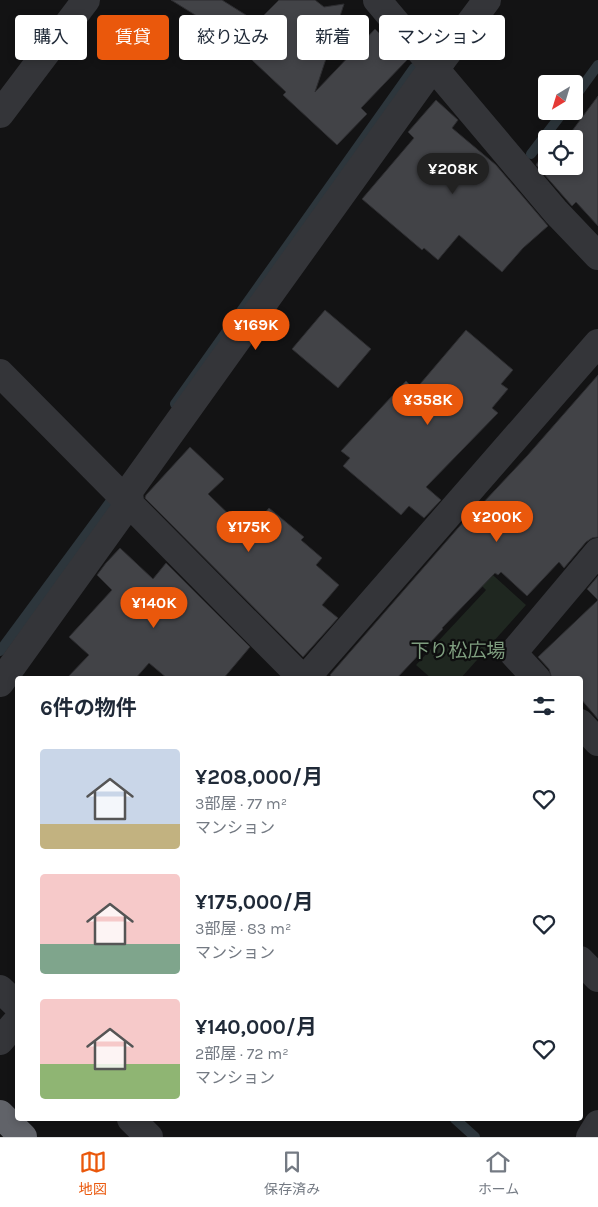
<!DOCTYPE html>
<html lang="ja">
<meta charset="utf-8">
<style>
body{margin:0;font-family:Karla,"Noto Sans JP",sans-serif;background:#f6f6f7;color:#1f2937;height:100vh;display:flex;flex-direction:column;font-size:19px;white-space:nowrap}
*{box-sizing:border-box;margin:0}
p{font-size:16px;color:#747a83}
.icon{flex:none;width:28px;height:28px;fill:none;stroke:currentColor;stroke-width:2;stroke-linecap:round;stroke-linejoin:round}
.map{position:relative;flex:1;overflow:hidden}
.drawer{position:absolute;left:15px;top:676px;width:568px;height:445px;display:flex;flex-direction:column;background:#fff;border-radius:5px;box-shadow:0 2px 8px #0003}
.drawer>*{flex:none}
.banner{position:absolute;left:15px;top:15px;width:569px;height:45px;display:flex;gap:10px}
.needle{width:32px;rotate:218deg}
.controls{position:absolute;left:538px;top:75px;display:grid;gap:10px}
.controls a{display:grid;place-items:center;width:45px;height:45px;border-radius:5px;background:#fff;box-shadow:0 2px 8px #0003;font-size:25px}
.price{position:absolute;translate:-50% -42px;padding:0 11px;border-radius:18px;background:#ea580c;color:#fff;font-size:16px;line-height:32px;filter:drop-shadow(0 1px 2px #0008)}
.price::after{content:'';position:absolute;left:50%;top:30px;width:15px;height:11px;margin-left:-8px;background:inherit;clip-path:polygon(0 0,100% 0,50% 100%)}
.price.current{background:#222;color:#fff}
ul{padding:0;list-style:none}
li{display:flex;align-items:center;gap:15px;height:125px;padding:0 25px}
li span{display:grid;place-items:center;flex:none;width:140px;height:100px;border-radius:5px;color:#555}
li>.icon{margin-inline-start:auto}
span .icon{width:60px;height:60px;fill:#fffc;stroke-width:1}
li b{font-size:21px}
h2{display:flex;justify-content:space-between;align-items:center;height:60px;padding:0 25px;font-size:21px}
.tag{padding:0 18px;border-radius:5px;background:#fff;box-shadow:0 2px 8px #0003;font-size:18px;line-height:45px}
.tag.current{background:#ea580c;color:#fff}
.dock{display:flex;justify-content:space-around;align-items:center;height:70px;border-top:1px solid #e0e1e3;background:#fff;font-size:14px;color:#747a83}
.dock a{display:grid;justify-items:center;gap:2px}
.dock .current{color:#ea580c}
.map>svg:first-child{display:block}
.green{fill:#1f2720}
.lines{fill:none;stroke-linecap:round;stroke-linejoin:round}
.stream{stroke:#2d363c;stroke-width:10}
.building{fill:#424347;stroke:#2d2d30}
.minor{stroke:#343539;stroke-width:28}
.highway{stroke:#616369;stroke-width:28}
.labels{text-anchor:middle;stroke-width:4.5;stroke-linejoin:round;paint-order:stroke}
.park-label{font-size:19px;fill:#7e9d7f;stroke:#0e0e0f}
</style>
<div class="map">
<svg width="598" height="1137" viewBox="0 0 598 1137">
<rect width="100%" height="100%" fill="#131314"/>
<path class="green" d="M484,567L526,605L460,679H432L416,665L486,590L474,578Z"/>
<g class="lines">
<path class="stream" d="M574,98L598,65
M531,154L564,111
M175,404L414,68
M0,651L113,498
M455,1119L475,1137"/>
</g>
<path class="building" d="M171,0H222L257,22L279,0H315L324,7L344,4L315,92L375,29L407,60L361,108L367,114L337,145L283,95L286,92L221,31Z
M598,96V226L576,202L572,206L536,165L546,149V166H574V139H566Z
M436,100L458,120L452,128L496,165L548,226L523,248L502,272L459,235L438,260L424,248L422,250L362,199L414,138L408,132Z
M325,310L371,349L338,388L292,349Z
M466,330L513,370L501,384L508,389L492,408L498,413L426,487L441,500L424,518L409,506L401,515L343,466L350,458L341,451L406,381L415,390Z
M598,375V537L592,538L586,542L564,568L559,562L527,596L501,572L498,575L495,573L442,628L443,629L396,679H334L330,675L465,520L466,521L527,456Z
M190,447L224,479L208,494L248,533L269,508L304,537L301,540L322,558L316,565L339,585L322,605L338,618L303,657L145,498L146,495Z
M120,548L153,579L166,563L250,647L223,679H168L149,663L135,679H66L89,655L69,637L112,590L97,575L106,563Z
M598,576V719L580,698V679H552L549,669L538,657L598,600L587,589Z"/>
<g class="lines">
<path class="minor" d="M377,0L556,212L598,256
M0,114L86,0
M0,373L303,679
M305,679L598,343
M537,679L513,653L598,552
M0,683L130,502L129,491L425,78L443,59L487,0
M580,723L598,742
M580,960L598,978
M0,989L18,1006
M0,1041L18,1020
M131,1119L149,1137
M590,1137L598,1124"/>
<path class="highway" d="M0,1114L23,1137"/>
</g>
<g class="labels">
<g class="park-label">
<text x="458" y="657">下り松広場</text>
</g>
</g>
</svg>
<div class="controls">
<a><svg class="needle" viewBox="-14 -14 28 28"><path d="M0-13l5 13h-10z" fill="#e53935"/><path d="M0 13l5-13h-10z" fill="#747a83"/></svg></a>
<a><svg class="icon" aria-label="locate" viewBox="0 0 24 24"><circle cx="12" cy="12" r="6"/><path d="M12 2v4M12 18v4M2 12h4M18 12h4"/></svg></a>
</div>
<b class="price current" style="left:453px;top:195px">¥208K</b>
<b class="price" style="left:256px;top:351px">¥169K</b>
<b class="price" style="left:428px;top:426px">¥358K</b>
<b class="price" style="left:497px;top:543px">¥200K</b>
<b class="price" style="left:249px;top:553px">¥175K</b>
<b class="price" style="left:154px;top:629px">¥140K</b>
<div class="banner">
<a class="tag">購入</a>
<a class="tag current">賃貸</a>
<a class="tag">絞り込み</a>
<a class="tag">新着</a>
<a class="tag">マンション</a>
</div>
<section class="drawer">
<h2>6件の物件<svg class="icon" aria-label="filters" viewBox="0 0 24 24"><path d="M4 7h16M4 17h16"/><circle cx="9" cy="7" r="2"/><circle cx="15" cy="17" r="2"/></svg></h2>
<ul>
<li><span style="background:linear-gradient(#c9d6e8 75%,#c2b280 0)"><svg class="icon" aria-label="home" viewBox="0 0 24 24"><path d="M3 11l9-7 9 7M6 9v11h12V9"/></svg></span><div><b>¥208,000/月</b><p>3部屋 · 77 m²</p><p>マンション</p></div><svg class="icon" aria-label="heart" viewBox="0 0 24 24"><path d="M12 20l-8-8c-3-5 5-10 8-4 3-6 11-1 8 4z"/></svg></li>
<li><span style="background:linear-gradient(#f6c9c9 70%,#7fa58c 0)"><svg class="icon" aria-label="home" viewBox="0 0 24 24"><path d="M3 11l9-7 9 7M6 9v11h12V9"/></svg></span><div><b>¥175,000/月</b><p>3部屋 · 83 m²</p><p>マンション</p></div><svg class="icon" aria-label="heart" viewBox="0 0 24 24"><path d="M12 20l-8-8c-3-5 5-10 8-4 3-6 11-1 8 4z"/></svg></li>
<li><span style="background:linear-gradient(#f6c9c9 65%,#8fb573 0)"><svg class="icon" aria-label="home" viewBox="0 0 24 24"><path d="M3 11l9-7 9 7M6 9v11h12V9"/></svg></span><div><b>¥140,000/月</b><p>2部屋 · 72 m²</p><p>マンション</p></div><svg class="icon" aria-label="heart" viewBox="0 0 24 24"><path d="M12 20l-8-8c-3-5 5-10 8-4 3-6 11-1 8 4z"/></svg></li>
</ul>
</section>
</div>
<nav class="dock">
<a class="current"><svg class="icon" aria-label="map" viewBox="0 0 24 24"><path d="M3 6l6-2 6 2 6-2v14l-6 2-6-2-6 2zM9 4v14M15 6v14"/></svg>地図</a>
<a><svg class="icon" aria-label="saved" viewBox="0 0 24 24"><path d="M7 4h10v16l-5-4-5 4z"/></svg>保存済み</a>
<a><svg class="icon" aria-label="home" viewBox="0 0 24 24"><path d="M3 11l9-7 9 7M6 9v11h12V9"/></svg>ホーム</a>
</nav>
